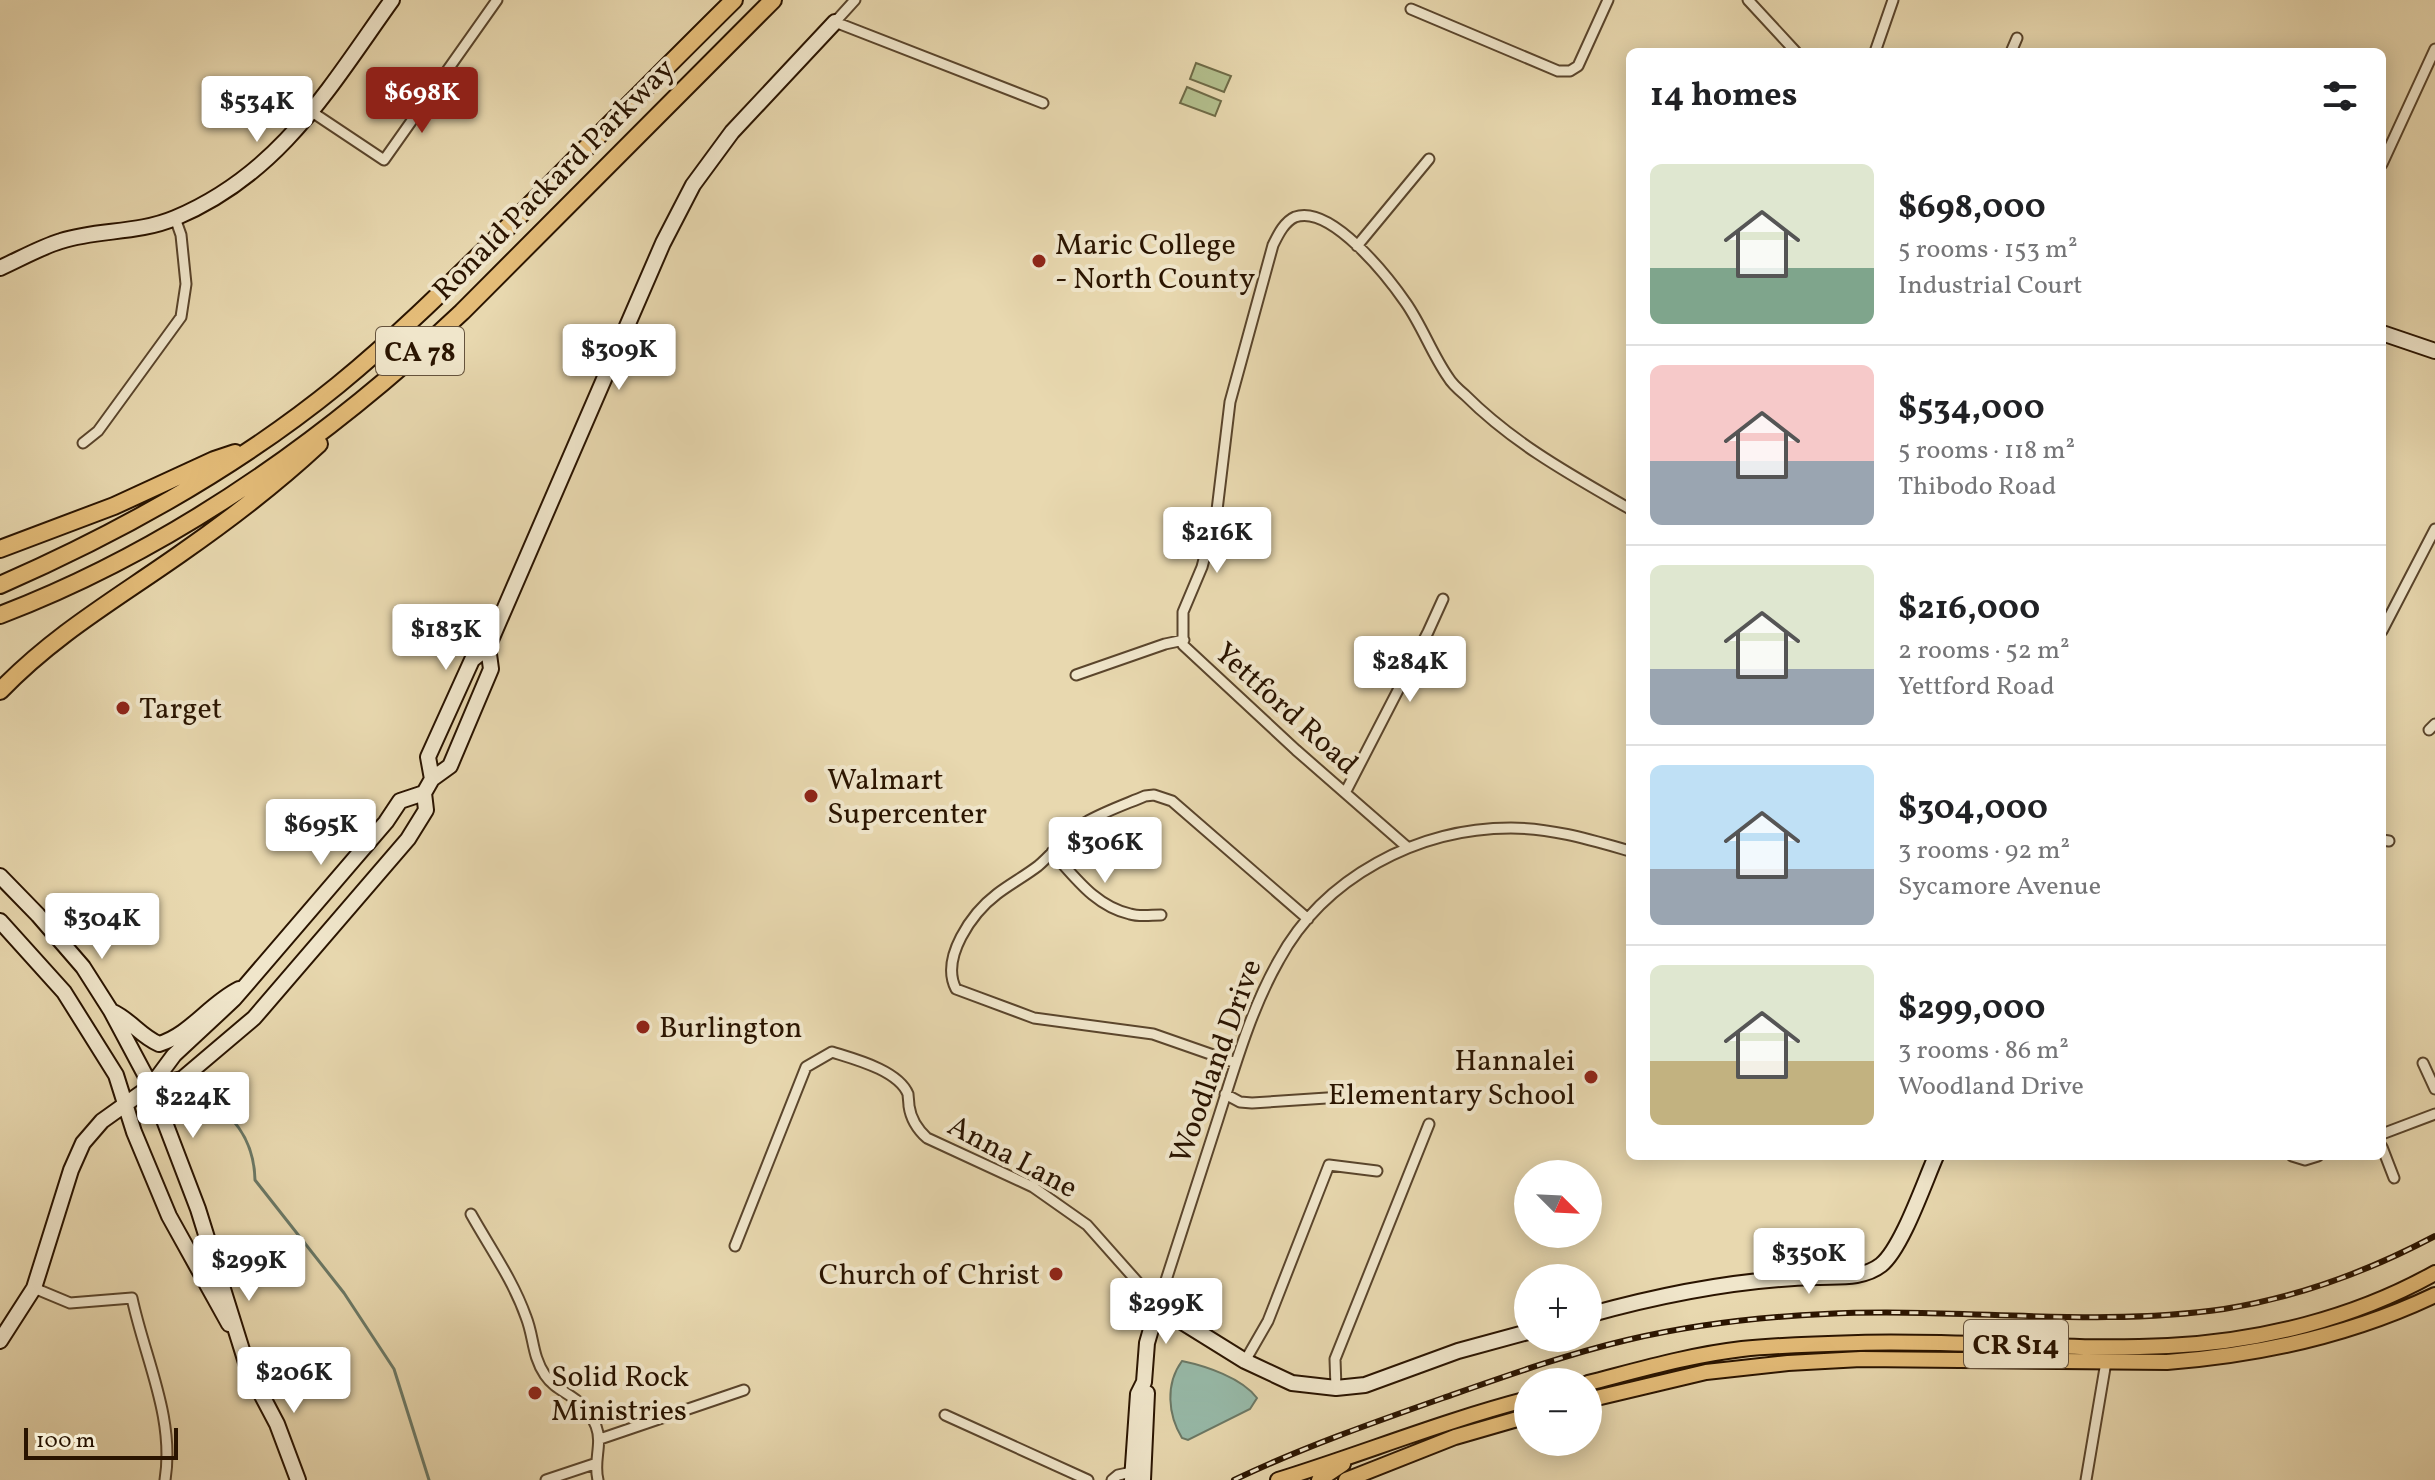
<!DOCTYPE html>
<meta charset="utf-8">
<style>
body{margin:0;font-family:Vollkorn,serif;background:#f2f2f2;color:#202124;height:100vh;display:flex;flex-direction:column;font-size:30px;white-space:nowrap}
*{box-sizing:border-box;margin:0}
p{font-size:26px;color:#757577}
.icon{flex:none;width:44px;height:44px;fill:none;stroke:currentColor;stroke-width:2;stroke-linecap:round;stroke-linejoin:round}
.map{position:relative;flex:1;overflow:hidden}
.sheet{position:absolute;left:1626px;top:48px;width:760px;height:1112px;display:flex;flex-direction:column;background:#fff;border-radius:12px;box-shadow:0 4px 20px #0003}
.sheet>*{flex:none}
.needle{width:52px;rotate:114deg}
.buttons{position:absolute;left:1514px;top:1160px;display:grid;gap:16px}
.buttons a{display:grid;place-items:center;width:88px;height:88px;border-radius:50%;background:#fff;box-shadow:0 4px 20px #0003;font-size:40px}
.scale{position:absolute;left:24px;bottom:20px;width:154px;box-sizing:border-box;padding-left:8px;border:4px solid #2a1400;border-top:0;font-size:22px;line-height:28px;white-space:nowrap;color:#2a1400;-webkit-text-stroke:6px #f0e6cb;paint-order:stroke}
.price{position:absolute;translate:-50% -68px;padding:0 18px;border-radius:8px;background:#fff;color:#222;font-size:26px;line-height:52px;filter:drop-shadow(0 2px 4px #0008)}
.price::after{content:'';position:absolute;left:50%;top:48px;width:24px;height:18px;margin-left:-12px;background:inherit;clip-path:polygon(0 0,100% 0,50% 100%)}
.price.active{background:#8f2418;color:#fff}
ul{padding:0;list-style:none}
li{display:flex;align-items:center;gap:24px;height:200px;padding:0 24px}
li+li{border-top:2px solid #e0e0e0}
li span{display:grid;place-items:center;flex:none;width:224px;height:160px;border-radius:12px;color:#555}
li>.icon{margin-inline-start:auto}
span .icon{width:96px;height:96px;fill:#fffc;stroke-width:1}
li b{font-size:34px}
h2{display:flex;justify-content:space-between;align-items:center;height:96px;padding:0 24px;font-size:34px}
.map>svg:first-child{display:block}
.green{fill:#b3bf8d;stroke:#6e6a46;stroke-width:2}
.water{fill:#97baa9;stroke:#6b7865;stroke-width:2}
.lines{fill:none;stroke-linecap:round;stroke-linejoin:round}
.stream{stroke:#6b7865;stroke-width:3}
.street-casing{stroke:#5a452c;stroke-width:13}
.secondary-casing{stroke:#2a1400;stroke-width:18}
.primary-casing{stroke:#2a1400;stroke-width:18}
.highway-casing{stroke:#2a1400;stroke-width:20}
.street{stroke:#f0e6cb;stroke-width:9}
.secondary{stroke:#f0e6cb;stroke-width:14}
.primary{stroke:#e4bc78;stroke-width:14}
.highway{stroke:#e4bc78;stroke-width:16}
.rail-casing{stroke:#2a1400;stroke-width:6}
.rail{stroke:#f0e6cb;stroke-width:3;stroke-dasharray:9;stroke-linecap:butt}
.poi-dot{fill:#8f2418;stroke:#f0e6cb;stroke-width:3}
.labels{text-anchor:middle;stroke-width:8;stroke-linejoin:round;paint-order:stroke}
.shield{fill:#f0e6cb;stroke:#65533d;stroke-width:2}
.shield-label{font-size:28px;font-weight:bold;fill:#2a1400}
.street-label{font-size:30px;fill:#2a1400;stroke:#f0e6cb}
.poi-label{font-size:30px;fill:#2a1400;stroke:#f0e6cb;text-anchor:start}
</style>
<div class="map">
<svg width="2435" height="1480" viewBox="0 0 2435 1480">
<rect width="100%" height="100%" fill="#e8d8af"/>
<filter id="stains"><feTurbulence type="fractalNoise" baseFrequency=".0025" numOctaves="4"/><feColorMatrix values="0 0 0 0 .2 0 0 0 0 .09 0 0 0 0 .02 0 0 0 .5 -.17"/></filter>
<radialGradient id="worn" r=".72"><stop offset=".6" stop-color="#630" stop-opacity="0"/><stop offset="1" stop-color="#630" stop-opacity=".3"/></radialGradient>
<path class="green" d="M1196,63L1231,76L1224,92L1190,79Z
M1187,87L1221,101L1215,116L1180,103Z"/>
<path class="water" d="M1182,1361C1206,1366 1242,1378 1257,1398L1250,1409L1188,1440L1182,1438C1168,1415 1165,1384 1182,1361Z"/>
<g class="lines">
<path class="stream" d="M198,1091C232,1114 254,1137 255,1180L344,1293L394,1369L429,1480"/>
<g class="street-casing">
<path id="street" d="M855,0L835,22L1043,103
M1748,0L1796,52
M1411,9L1558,71H1570L1578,66L1608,0
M1875,52L1893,0
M2011,52L2017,38
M312,112L384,160L497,0
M2382,164L2435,49
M1357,246L1429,159
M83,443L98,431L181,317L186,284L181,235L175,218
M2382,631L2435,529
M1076,675L1165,644L1184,640
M2429,730L2435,724
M1345,793L1428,632L1443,599
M2382,840L2389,841
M1407,847L1296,750L1183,645V612L1202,567L1217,510L1230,402L1273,245C1278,235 1284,222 1295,217C1331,204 1388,277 1406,303C1422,326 1432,354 1448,377C1452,384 1459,390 1465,395C1514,444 1571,475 1630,509
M1052,852C1075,877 1095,906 1130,914C1139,917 1151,915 1161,915
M1236,1063L1153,1034L1034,1018L956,989C940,958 972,913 997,894C1010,884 1025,876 1038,866C1055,852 1069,831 1088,821C1106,811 1126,804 1145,796L1154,795L1172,801L1308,919
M2423,1063L2435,1089
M1225,1094L1240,1102L1252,1103L1372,1095
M2382,1134L2435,1114
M2382,1147L2394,1178
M2292,1156L2305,1160L2318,1156
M471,1214C490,1248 513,1280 526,1317C534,1337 532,1356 545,1375C558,1395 583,1394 596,1426C603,1444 593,1461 598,1480
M735,1246L806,1067L832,1052C854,1059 898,1070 908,1094C908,1095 909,1104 909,1106C911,1120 917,1129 927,1138L1033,1187L1087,1225L1158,1305C1178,1243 1198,1181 1218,1119C1235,1066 1251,1009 1279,960C1324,877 1418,828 1511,828C1552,828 1591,840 1630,851
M34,1288L70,1303L132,1298C145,1359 175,1418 165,1480
M1245,1361L1268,1321L1329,1165L1377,1171
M1336,1388L1335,1359L1429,1124
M945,1415L1088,1480
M600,1439L744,1390
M546,1480L594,1464
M1112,1480L1118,1475L1132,1472
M2086,1480L2106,1362"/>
</g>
<g class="secondary-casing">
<path id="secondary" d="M0,268C20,259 41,247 61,241C98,229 137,234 175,218C280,174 329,88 392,0
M2382,333L2435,351
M432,779L428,757L472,660L488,647L663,243L693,185L732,132L835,22
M0,876L38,915L83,967L111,1011L151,1086L198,1209L248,1369L277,1424L298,1480
M0,921L64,992L116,1075L134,1132L169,1216L229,1324
M111,1011C130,1019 140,1036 159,1044C190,1035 209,1004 239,989
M151,1086L182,1079L254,1018L408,839L426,810L424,793L432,779L450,766L491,669L488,647
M1588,1315C1663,1294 1738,1279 1817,1277C1838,1276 1863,1279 1881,1265C1902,1248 1924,1183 1936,1156
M0,1341L34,1288L71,1170L83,1143L102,1121L151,1086L174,1055L234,999L386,822L400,801L424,793
M1132,1480L1138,1394L1144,1382L1147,1343L1158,1305L1171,1315L1245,1361L1292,1383L1336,1388L1365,1385L1458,1351L1528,1332
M1143,1480L1147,1393"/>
</g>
<g class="primary-casing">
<path id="primary" d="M1588,1383C1639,1370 1690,1355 1742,1349C1780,1345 1819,1344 1858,1343C1961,1340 2064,1351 2168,1346C2259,1342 2355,1318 2435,1273
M1588,1400L1706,1372L1788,1363L1861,1359L2167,1362C2260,1355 2351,1335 2435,1295
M1278,1480C1362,1454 1443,1421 1528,1399
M1319,1480L1343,1464
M1346,1480L1455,1437L1528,1416"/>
</g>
<g class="highway-casing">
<path id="highway" d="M0,549L114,506L214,460L235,453
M0,585C121,532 236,468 338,385C403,332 461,273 520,215C591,143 662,71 734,0
M0,615C173,549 328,438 462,312L773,0
M0,691C55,634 116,599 180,554C229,520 276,484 319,444"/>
</g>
<use href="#street" class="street"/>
<use href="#secondary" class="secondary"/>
<use href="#primary" class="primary"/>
<use href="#highway" class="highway"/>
<g class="rail-casing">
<path id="rail" d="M1234,1480C1301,1448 1372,1423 1443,1398C1503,1377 1564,1355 1627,1340C1691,1325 1759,1317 1825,1314C1956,1307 2094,1328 2224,1309C2299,1297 2369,1271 2435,1236"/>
</g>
<use href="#rail" class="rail"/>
</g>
<g class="poi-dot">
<circle cx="1039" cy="261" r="8"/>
<circle cx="123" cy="708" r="8"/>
<circle cx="811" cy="796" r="8"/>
<circle cx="643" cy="1027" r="8"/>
<circle cx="1591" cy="1077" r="8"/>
<circle cx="1056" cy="1274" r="8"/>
<circle cx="535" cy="1393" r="8"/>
</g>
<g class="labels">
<g class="shield">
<rect x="376" y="327" width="88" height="48" rx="6"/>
<rect x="1964" y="1320" width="104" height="48" rx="6"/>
</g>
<g class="shield-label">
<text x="420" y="361">CA 78</text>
<text x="2016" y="1354">CR S14</text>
</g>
<g class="street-label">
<text transform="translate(553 179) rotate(-45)" y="10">Ronald Packard Parkway</text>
<text transform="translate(1287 708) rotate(42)" y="10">Yettford Road</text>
<text transform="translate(1215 1061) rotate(-70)" y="10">Woodland Drive</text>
<text transform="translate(1013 1156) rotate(28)" y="10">Anna Lane</text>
</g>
<g class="poi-label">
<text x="1055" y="254">Maric College<tspan x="1055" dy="34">- North County</tspan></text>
<text x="139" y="718">Target</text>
<text x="827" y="789">Walmart<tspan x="827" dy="34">Supercenter</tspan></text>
<text x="659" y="1037">Burlington</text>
<text x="1575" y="1070" text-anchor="end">Hannalei<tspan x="1575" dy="34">Elementary School</tspan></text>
<text x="1040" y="1284" text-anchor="end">Church of Christ</text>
<text x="551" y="1386">Solid Rock<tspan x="551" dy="34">Ministries</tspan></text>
</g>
</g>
<rect width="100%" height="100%" filter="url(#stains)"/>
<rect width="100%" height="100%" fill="url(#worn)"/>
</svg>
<div class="buttons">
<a><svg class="needle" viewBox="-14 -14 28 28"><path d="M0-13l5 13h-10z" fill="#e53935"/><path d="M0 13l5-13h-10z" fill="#757577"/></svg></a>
<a>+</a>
<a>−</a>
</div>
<div class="scale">100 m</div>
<b class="price active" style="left:422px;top:135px">$698K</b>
<b class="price" style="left:257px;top:144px">$534K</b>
<b class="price" style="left:619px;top:392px">$309K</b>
<b class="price" style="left:1217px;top:575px">$216K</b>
<b class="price" style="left:446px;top:672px">$183K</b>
<b class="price" style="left:1410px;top:704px">$284K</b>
<b class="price" style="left:321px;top:867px">$695K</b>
<b class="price" style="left:1105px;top:885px">$306K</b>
<b class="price" style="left:102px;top:961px">$304K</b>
<b class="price" style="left:193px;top:1140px">$224K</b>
<b class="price" style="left:1809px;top:1296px">$350K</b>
<b class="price" style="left:249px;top:1303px">$299K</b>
<b class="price" style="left:1166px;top:1346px">$299K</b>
<b class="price" style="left:294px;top:1415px">$206K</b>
<section class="sheet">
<h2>14 homes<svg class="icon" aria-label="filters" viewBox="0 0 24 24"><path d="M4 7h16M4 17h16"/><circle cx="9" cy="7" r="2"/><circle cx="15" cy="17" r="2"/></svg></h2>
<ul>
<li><span style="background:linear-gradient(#dfe7d0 65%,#7fa58c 0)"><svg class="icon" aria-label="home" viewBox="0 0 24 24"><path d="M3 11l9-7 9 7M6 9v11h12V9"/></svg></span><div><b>$698,000</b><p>5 rooms · 153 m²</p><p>Industrial Court</p></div></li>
<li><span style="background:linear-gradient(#f6c9c9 60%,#9aa5b1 0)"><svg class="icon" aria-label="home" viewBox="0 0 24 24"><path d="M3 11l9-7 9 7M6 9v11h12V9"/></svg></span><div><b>$534,000</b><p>5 rooms · 118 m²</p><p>Thibodo Road</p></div></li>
<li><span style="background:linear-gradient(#dfe7d0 65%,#9aa5b1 0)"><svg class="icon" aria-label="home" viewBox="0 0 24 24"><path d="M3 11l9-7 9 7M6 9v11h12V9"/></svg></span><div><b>$216,000</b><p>2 rooms · 52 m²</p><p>Yettford Road</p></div></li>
<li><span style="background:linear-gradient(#bfe0f5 65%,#9aa5b1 0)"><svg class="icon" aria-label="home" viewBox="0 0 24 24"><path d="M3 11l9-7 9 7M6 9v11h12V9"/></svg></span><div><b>$304,000</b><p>3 rooms · 92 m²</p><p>Sycamore Avenue</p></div></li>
<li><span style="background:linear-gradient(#dfe7d0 60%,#c2b280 0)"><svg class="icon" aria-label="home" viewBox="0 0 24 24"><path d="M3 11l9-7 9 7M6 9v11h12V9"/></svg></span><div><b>$299,000</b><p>3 rooms · 86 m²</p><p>Woodland Drive</p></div></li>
</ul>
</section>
</div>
